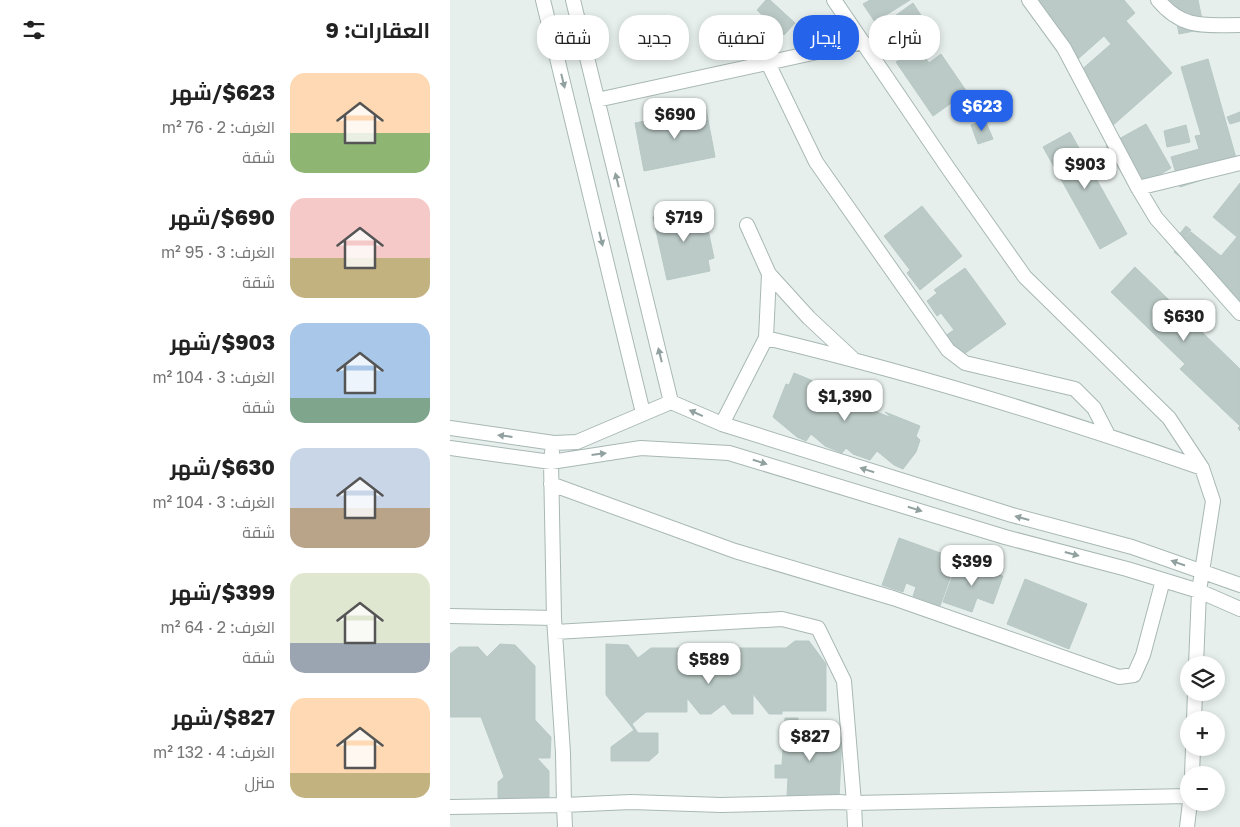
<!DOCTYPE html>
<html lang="ar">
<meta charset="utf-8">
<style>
body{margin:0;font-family:"Golos Text",Cairo,sans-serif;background:#f6f6f6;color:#222;direction:rtl;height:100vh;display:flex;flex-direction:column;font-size:19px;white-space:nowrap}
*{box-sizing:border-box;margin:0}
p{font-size:16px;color:#767676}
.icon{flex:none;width:28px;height:28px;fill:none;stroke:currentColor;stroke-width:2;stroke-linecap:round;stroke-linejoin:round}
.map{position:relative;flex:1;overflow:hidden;direction:ltr}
.details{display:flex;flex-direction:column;background:#fff;width:450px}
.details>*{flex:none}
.top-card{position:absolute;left:15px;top:15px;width:475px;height:45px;direction:rtl;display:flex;gap:10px}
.buttons{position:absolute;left:730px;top:656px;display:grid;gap:10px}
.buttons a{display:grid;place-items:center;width:45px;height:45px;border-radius:50%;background:#fff;box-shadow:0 2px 8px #0003;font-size:25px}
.price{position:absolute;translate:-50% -42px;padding:0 11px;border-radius:10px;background:#fff;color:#222;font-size:16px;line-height:32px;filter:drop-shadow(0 1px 2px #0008)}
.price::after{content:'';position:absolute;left:50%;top:30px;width:15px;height:11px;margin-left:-8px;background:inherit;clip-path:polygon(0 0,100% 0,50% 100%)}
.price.active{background:#2563eb;color:#fff}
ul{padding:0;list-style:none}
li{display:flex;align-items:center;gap:15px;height:125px;padding:0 20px}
li span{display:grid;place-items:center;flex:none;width:140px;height:100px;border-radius:15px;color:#555}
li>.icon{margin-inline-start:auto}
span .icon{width:60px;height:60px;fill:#fffc;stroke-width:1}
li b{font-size:21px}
h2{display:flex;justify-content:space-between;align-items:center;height:60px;padding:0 20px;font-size:21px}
.chip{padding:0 18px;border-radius:20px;background:#fff;box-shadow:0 2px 8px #0003;font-size:18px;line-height:45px}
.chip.active{background:#2563eb;color:#fff}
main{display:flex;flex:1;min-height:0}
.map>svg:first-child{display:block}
.building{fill:#bbcac6;stroke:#b8c9c5}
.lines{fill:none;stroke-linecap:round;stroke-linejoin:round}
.minor-casing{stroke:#a8b8b5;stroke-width:16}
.minor{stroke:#fff;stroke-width:14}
.oneway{fill:#91a19f}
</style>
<main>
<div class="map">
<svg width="790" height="827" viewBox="0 0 790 827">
<rect width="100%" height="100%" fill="#e6efec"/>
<path class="building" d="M316,0H320L345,23L334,35L307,10Z
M420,0H460L425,22L413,4Z
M585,0H674L685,13L676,21L722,73L661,127L638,102L647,93L629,72L661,44L654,36L628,59L583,8Z
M714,0H748L754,29L729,34L726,18L717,19Z
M463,3L482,32L446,56L428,28Z
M468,47L479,63L491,54L517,92L483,116L446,62Z
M758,59L788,165L754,175L755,179L730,187L721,157L749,149L745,136L751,135L731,67Z
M256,109L265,157L194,171L185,123Z
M790,112V121L780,124L777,117Z
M535,120L543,139L528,144L521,125Z
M696,124L721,168L682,191L656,146Z
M736,125L740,142L717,147L714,131Z
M620,132L677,234L650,249L593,147Z
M790,183V313L778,295L724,252L741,232L771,256L787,237L763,217Z
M253,206L264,258L258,260L260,271L217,280L203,217Z
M472,206L512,256L470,290L457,273L460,270L434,236Z
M736,226L741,230L733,241L727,237Z
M685,267L790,369V431L788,428L790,426L730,369L735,364L661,292Z
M515,268L556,324L510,357L495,336L504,330L491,313L487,316L477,301L487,293L484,290Z
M344,373L361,380L372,389L379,382L391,387L414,407L442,418L435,412L470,426L466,436L470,440L466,452L453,469L444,465L427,451L420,460L403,454L396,448L392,453L375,446L361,434L356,441L347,437L323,417L336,384L339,385Z
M449,538L507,559L490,606L463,596L466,587L456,583L453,592L432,585Z
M514,562L553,576L543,604L527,598L522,612L493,602L504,572L510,574Z
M575,579L637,604L619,649L557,624Z
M345,641H359L376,664V711H332V714H319L303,694V714H282L274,704L261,714H250L237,698V712H196L182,724L188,733H208V753L199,761H161V747L184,730L156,695V644L178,645L188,658L201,648H336Z
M50,644L65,645L85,666V720L101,737L100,758H87L99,771V800H48V782L54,777L31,717H0V654L9,647H28L37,657Z
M335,718H348L347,730L377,732L376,736L392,737L389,798L337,796L338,778H325V765H332Z"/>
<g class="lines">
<g class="minor-casing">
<path id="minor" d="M93,0L193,413
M123,0L221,402
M384,0L498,168L575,277L719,418L752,468L763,501L749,591L746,665
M579,0L614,48L688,188L706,218L790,313
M708,0C733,30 755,25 790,25
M318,63L366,162L498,350L515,363L625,389L644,408L658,435
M147,100L413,42
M688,188L790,163
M319,274L359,318L402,358
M316,338C463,373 609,418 752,468
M272,424L316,338L319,274L297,225
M0,428L104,443L127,442L221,402L272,424L562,515L682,547L790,585
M0,448L101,462L191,448L279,453L555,537L677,569L749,591L790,609
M102,452L101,462L104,618L113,753L114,805L181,802L271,805L389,802L404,803L405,827
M101,484L285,551L443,598L669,677L684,675L693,655L713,580
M0,616L104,618
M105,632L332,619L368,628L394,681L404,803L739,796
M744,720L745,692
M742,775L743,748
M0,807L114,805L115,827
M737,827L740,802"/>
</g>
<use href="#minor" class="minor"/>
</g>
<defs><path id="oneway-solid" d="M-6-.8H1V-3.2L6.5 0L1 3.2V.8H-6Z" transform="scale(1.25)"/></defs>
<g class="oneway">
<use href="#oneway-solid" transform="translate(113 81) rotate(76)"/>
<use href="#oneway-solid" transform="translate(167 180) rotate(-104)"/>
<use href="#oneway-solid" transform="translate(151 239) rotate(76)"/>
<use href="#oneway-solid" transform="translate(210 355) rotate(-104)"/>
<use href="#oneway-solid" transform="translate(246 413) rotate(-156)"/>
<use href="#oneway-solid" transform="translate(55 436) rotate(-173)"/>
<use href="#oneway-solid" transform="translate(149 454) rotate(-7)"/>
<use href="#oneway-solid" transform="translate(310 462) rotate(17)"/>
<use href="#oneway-solid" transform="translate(417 470) rotate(-163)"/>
<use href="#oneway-solid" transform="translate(465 509) rotate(17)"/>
<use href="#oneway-solid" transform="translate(572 518) rotate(-165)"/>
<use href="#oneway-solid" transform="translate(622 554) rotate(15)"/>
<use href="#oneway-solid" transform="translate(728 563) rotate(-161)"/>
</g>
</svg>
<div class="buttons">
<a><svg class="icon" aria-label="layers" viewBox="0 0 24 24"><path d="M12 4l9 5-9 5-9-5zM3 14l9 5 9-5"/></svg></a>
<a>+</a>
<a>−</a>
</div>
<b class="price active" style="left:532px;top:132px">$623</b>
<b class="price" style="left:225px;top:140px">$690</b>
<b class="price" style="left:635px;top:190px">$903</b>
<b class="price" style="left:234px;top:243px">$719</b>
<b class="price" style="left:734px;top:342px">$630</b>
<b class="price" style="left:395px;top:422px">$1,390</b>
<b class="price" style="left:522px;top:587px">$399</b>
<b class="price" style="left:259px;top:685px">$589</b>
<b class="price" style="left:360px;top:762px">$827</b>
<div class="top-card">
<a class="chip">شراء</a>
<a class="chip active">إيجار</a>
<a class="chip">تصفية</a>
<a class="chip">جديد</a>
<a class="chip">شقة</a>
</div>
</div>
<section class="details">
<h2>العقارات: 9<svg class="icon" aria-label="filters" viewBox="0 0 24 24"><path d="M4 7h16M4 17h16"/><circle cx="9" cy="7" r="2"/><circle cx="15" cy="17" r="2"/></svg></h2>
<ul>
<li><span style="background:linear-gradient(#ffd9b3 60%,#8fb573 0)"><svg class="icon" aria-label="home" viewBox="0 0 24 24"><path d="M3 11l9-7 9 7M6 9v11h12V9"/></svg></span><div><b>$623/شهر</b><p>الغرف: 2 · 76 m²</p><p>شقة</p></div></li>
<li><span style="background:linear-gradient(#f6c9c9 60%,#c2b280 0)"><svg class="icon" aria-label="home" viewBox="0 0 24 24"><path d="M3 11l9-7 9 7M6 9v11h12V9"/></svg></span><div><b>$690/شهر</b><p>الغرف: 3 · 95 m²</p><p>شقة</p></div></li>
<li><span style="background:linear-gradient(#a9c7e8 75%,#7fa58c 0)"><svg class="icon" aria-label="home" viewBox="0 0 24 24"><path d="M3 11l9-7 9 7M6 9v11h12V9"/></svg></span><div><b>$903/شهر</b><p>الغرف: 3 · 104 m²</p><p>شقة</p></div></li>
<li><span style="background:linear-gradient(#c9d6e8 60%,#b9a48a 0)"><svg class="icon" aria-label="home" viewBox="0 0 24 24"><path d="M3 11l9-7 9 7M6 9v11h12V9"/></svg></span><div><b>$630/شهر</b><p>الغرف: 3 · 104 m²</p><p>شقة</p></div></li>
<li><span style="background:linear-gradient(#dfe7d0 70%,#9aa5b1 0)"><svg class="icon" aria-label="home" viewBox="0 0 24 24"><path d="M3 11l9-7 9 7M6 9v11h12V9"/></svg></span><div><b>$399/شهر</b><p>الغرف: 2 · 64 m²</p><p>شقة</p></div></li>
<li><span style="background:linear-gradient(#ffd9b3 75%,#c2b280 0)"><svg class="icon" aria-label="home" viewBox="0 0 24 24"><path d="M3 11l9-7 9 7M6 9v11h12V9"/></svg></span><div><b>$827/شهر</b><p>الغرف: 4 · 132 m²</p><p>منزل</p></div></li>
</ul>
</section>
</main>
